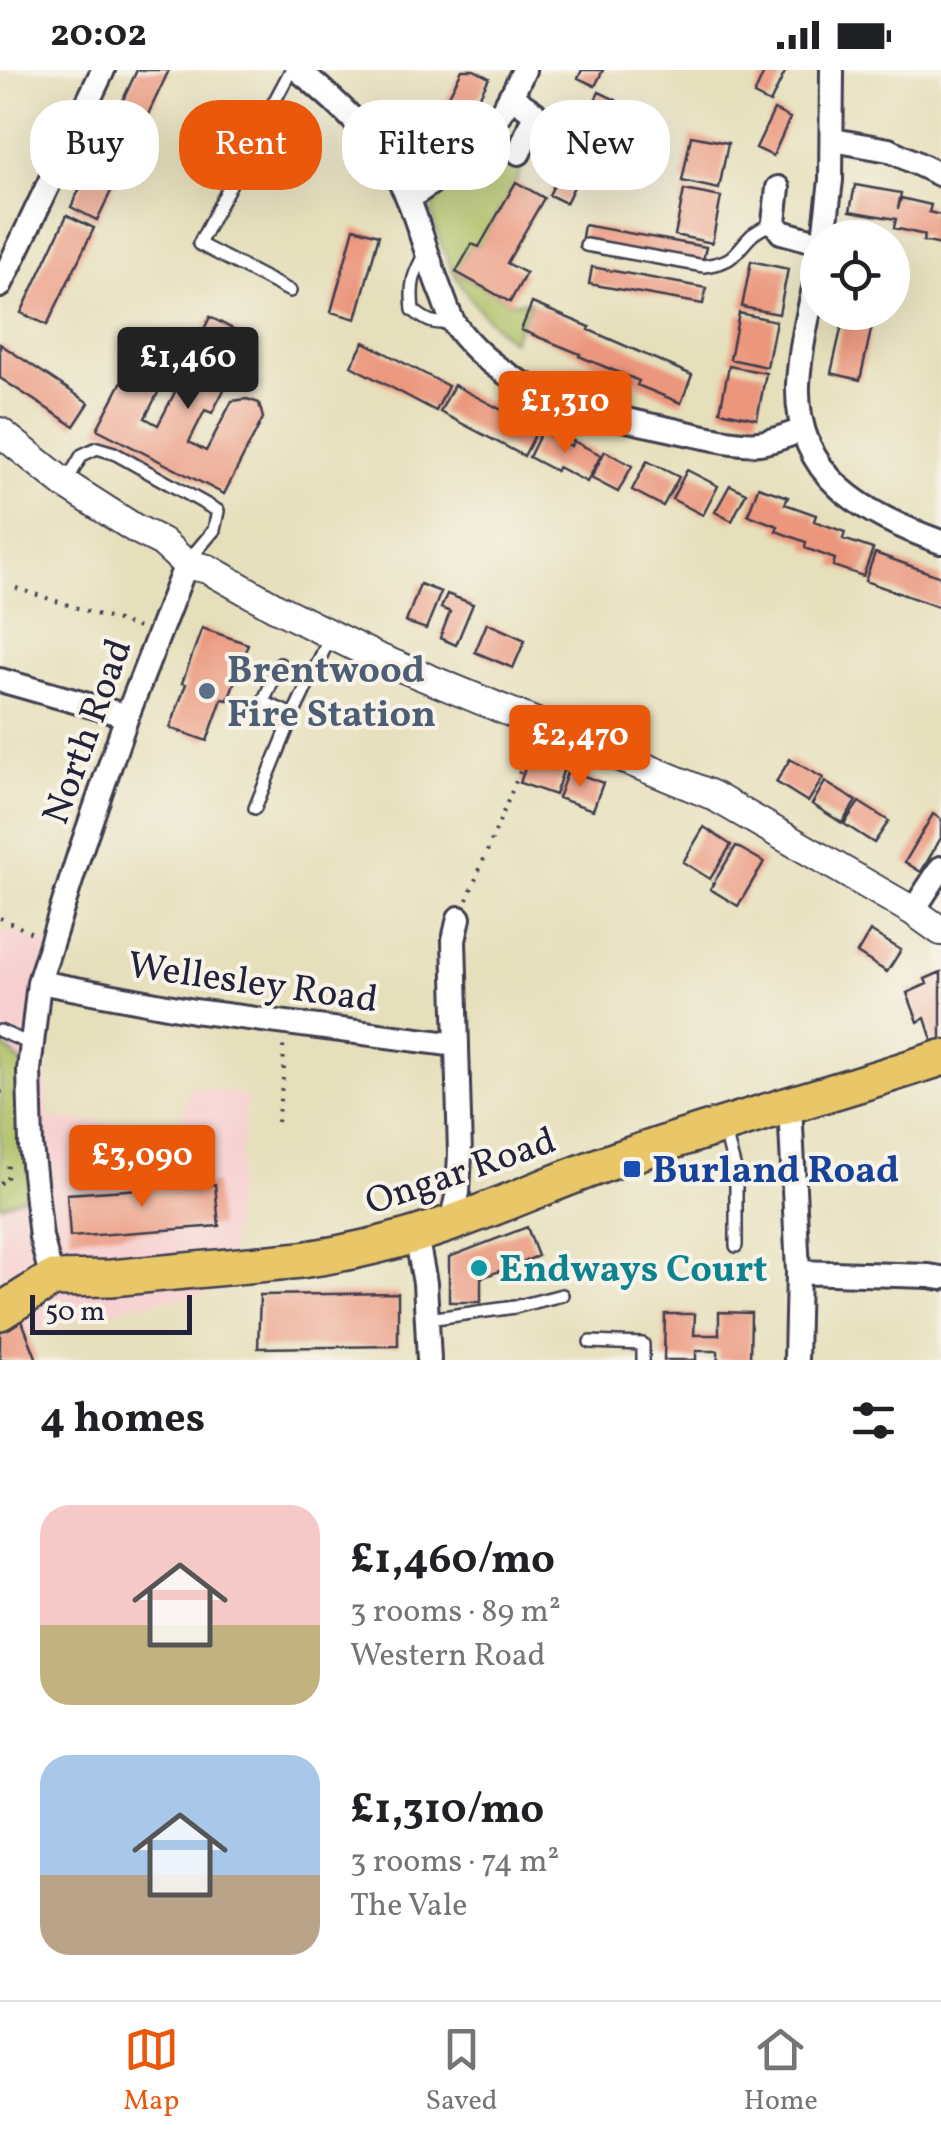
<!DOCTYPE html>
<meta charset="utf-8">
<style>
body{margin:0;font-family:Vollkorn,serif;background:#f2f2f2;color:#202124;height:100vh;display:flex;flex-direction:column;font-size:38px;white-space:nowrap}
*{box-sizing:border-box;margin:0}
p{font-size:32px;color:#757577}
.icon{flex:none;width:55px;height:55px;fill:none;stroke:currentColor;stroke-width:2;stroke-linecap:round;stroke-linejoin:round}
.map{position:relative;height:1290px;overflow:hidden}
.details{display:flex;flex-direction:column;background:#fff;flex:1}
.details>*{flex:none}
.top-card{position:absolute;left:30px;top:30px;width:882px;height:90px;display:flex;gap:20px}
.controls{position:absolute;left:800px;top:150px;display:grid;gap:20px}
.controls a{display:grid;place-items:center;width:110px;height:110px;border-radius:50%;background:#fff;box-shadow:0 10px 40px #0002;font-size:50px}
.scale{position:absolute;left:30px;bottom:25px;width:162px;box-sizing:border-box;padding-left:10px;border:5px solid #22223b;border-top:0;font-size:28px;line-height:35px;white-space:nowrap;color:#22223b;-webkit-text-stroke:8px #f7f3e8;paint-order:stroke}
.price{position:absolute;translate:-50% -85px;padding:0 22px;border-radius:10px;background:#ea580c;color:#fff;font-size:32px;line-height:65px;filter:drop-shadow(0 2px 5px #0008)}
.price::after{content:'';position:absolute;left:50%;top:60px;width:30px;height:22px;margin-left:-15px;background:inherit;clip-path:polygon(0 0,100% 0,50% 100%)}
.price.selected{background:#222;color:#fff}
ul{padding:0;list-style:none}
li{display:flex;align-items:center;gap:30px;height:250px;padding:0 40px}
li span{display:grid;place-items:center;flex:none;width:280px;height:200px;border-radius:30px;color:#555}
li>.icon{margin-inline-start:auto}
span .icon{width:120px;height:120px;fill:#fffc;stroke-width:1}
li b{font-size:42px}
h2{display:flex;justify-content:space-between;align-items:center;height:120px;padding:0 40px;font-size:42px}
.tag{padding:0 35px;border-radius:40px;background:#fff;box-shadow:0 10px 40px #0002;font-size:35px;line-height:90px}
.tag.selected{background:#ea580c;color:#fff}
.status{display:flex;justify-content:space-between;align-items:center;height:70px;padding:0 50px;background:#fff;direction:ltr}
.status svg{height:28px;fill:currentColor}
.tab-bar{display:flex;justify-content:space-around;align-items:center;height:140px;border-top:2px solid #e0e0e0;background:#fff;font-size:28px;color:#757577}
.tab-bar a{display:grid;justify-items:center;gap:5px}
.tab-bar .selected{color:#ea580c}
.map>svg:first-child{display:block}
.built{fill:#f7cfd0}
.green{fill:#acbf62;stroke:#67704e;stroke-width:2.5}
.building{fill:#eb967d}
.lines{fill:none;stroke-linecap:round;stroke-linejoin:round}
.service-casing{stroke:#3f3e4e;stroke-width:16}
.minor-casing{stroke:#3f3e4e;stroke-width:28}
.tertiary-casing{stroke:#3f3e4e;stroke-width:32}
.primary-casing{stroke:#3f3e4e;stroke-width:40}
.path{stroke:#3f3e4e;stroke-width:4;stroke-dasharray:2.5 8;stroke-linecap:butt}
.service{stroke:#fff;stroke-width:11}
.minor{stroke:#fff;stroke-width:22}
.tertiary{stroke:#fff;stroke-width:28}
.primary{stroke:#e9c769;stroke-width:35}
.service-dot{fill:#5c6f8a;stroke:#f7f3e8;stroke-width:4}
.transit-dot{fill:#1a4fb4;stroke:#f7f3e8;stroke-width:4}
.culture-dot{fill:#0f9aa8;stroke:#f7f3e8;stroke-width:4}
.labels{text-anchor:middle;stroke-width:8;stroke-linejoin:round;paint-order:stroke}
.service-label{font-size:38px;font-weight:bold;fill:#4e5e75;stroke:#f7f3e8;text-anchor:start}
.street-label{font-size:38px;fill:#22223b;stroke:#f7f3e8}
.transit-label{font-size:38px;font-weight:bold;fill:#164399;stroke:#f7f3e8;text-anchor:start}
.culture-label{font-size:38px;font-weight:bold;fill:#0d838f;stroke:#f7f3e8;text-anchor:start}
</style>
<div class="status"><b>20:02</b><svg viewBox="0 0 49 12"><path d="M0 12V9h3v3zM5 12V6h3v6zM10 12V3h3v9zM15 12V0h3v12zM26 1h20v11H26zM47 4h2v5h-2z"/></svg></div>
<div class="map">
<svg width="941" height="1290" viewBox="0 0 941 1290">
<rect width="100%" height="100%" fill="#f7f3e8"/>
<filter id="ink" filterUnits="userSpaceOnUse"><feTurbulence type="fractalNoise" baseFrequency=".01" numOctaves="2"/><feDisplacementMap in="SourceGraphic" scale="20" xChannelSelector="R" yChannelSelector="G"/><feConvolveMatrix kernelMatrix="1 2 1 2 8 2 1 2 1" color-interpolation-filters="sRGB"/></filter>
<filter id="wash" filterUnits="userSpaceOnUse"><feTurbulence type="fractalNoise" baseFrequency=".0048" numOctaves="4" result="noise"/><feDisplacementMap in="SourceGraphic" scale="40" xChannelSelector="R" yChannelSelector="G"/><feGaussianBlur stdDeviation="2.25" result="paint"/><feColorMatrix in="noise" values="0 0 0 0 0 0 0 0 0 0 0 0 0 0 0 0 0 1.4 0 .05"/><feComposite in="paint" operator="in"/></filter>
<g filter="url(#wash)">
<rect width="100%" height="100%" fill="#e6dfbb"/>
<path class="built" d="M0,859L60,878L46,994L49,1048L177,1060L190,1016L247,1026L225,1221L141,1234L24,1264L0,1290Z"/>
<path class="green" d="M489,81L522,98L516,112L479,177L472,174L456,202L510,232H531L512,271C476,242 450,206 437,162C435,155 431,146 433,138C440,120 474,95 489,81Z
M0,975L6,978L29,1000L35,1123L0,1135Z"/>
<g id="blocks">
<path class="building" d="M137,0H169L133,76L107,64Z
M462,0H474L489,8L467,51L442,39Z
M582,0H603L595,16L578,8Z
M765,0H786L770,33L754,25Z
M599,22L616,30L600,61L584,53Z
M774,40L790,48L773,86L756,78Z
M583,58L599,66L583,97L567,90Z
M691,66L728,73L719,119L682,111Z
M102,72L129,84L97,150L71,137Z
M565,94L581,102L566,133L549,125Z
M516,112L544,128L507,193L526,203L510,232L456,202L472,174L479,177Z
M855,115L901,123L898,139L901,128L931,135L929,142L941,145V175L923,171L925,165L894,158L896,149L850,141Z
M684,120L721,127L712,173L675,165Z
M67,145L94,158L47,255L21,243Z
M584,155L706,177L702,194L581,173Z
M354,158L379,165L356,249L331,242Z
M751,191L788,199L779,244L742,237Z
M592,197L706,218L703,234L589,214Z
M532,233L590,257L589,260L692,305L681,333L637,315L639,311L579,286L580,284L521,260Z
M845,242H875L860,310L831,303Z
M739,243L776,251L767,297L730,289Z
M210,247L245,265L223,310L228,312L212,343L205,340L189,372L206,381L232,331L247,329L259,333L263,348L224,424L97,359L131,294L164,311L145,348L158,355L175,322L167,318L181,291L187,293Z
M364,272L448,316L436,341L351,296Z
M0,274L89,333L74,356L0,308Z
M729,296L766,303L757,349L720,341Z
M454,315L538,359L524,386L440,342Z
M542,361L571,376L573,371L601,385L587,412L558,397L556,401L529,387Z
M605,381L632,396L618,422L591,408Z
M647,391L679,407L663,436L632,420Z
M687,400L718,416L703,445L672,429Z
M730,415L746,423L732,451L715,442Z
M758,417L788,427L785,434L816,445L814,451L845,462L843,469L873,479L863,506L833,496L835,489L805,478L806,472L776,461L778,456L748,445Z
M875,483L941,507V538L865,511Z
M420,514L441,522L426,559L406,552Z
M447,524L473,534L456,575L440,568L450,542L441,538Z
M487,553L525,570L513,598L475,582Z
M202,558L248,574L228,630L222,629L207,671L170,658L186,614L182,613Z
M529,686L564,698L555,725L520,713Z
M790,689L823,708L808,732L776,712Z
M568,700L603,713L593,740L558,728Z
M825,712L856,731L842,753L812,734Z
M859,732L889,751L874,773L844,754Z
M933,744L941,749V768L921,802L905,792Z
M704,757L731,775L710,809L683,792Z
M736,776L764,792L738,836L710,819Z
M870,861L901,880L887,902L857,883Z
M941,902V969L933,973L925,948L918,952L907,923L927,914L925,909Z
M215,1114L219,1156L70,1167L67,1124Z
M527,1157L538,1186L481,1208V1232H449V1187Z
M398,1223V1276L258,1278L260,1225Z
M719,1242L751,1243L750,1290H718V1281H696V1290H664L665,1244H695L694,1265H719Z
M22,1251L37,1290H0V1259Z"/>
</g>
</g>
<g filter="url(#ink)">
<use href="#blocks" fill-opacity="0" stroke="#3f3e4e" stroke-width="2.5"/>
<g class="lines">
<g class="service-casing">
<path id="service" d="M586,175L704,196C736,191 732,185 752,165C758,160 767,156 774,152
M426,182C413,204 410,214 413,240C426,251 435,256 452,251
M290,221L199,174L291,0
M65,414L82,385L97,378L114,383L218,441L214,460L188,491
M280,594L263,632L293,645L331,565
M255,738L293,645
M0,961L33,975
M724,1058L736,1103V1176
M428,1249L515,1237L562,1225
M590,1272L643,1274V1290"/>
</g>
<g class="minor-casing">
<path id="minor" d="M298,0C343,36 388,79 410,133C421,162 429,191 440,220C445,231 448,244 455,255C500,319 581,341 654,356C681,361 734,376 759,373C775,371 788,365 803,360
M510,26L535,43L519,83
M833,70L889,80L941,105
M778,118L774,152L781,162L818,172
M408,129C461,94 498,59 524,0
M824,168L831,110L832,0
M818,200C810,237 800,276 798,314C795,408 864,444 941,472
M0,216L103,0
M0,610L127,646
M913,841L941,798
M39,912L194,941L457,975
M790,1035L798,1202L796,1290
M451,1153L458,1122L460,1084L454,870L459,848
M416,1165L425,1213L429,1290
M798,1202L929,1206L941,1208
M52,1209L41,1167L31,1076L29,1000L39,912L79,785L127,646L186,494"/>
</g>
<g class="tertiary-casing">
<path id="tertiary" d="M0,362L65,414L134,458L162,472L186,494L208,499L275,537L376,587L712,725L913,841L941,861"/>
</g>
<g class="primary-casing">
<path id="primary" d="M0,1242L52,1209L111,1208L301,1190C351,1183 400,1171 449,1154C504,1135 558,1110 613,1091C721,1053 832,1024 941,988"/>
</g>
<path class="path" d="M16,518L139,558
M467,830L530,677
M0,848L32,863
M0,1022L10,1021
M277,1052L284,1001L283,972
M0,1113L7,1112L8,1089"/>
<use href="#service" class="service"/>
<use href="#minor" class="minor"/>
<use href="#tertiary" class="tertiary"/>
<use href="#primary" class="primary"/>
</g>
</g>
<circle class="service-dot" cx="207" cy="621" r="10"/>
<rect class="transit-dot" x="622" y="1089" width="20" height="20" rx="5"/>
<circle class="culture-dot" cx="479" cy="1198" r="10"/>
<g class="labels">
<g class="service-label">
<text x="227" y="612">Brentwood<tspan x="227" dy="44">Fire Station</tspan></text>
</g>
<g class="street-label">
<text transform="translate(86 661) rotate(-70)" y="13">North Road</text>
<text transform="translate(253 911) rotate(8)" y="13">Wellesley Road</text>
<text transform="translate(460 1100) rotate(-19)" y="13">Ongar Road</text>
</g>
<g class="transit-label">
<text x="652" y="1112">Burland Road</text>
</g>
<g class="culture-label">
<text x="499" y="1211">Endways Court</text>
</g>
</g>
</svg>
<div class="controls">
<a><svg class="icon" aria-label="locate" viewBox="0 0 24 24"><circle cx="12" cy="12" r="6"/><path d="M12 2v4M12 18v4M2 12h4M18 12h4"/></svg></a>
</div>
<div class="scale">50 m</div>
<b class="price selected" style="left:188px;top:342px">£1,460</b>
<b class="price" style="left:565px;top:386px">£1,310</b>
<b class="price" style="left:580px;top:720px">£2,470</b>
<b class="price" style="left:142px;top:1140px">£3,090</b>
<div class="top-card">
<a class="tag">Buy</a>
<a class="tag selected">Rent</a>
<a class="tag">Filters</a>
<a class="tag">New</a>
</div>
</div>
<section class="details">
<h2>4 homes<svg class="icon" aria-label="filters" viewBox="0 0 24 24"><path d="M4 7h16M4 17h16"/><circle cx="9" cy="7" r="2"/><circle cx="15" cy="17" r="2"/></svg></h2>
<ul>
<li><span style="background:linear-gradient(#f6c9c9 60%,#c2b280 0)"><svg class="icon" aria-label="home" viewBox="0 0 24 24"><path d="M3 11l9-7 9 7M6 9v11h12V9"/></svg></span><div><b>£1,460/mo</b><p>3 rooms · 89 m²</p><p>Western Road</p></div></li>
<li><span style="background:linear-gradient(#a9c7e8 60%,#b9a48a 0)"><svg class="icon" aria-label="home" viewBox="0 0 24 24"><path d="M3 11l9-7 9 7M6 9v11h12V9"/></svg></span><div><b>£1,310/mo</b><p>3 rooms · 74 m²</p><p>The Vale</p></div></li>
</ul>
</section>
<nav class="tab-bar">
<a class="selected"><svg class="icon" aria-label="map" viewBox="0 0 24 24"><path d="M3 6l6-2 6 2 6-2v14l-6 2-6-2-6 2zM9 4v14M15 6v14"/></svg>Map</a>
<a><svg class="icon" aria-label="saved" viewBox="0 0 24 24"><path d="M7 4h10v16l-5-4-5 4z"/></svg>Saved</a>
<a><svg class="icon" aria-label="home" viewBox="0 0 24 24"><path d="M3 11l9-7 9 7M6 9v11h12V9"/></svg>Home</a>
</nav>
